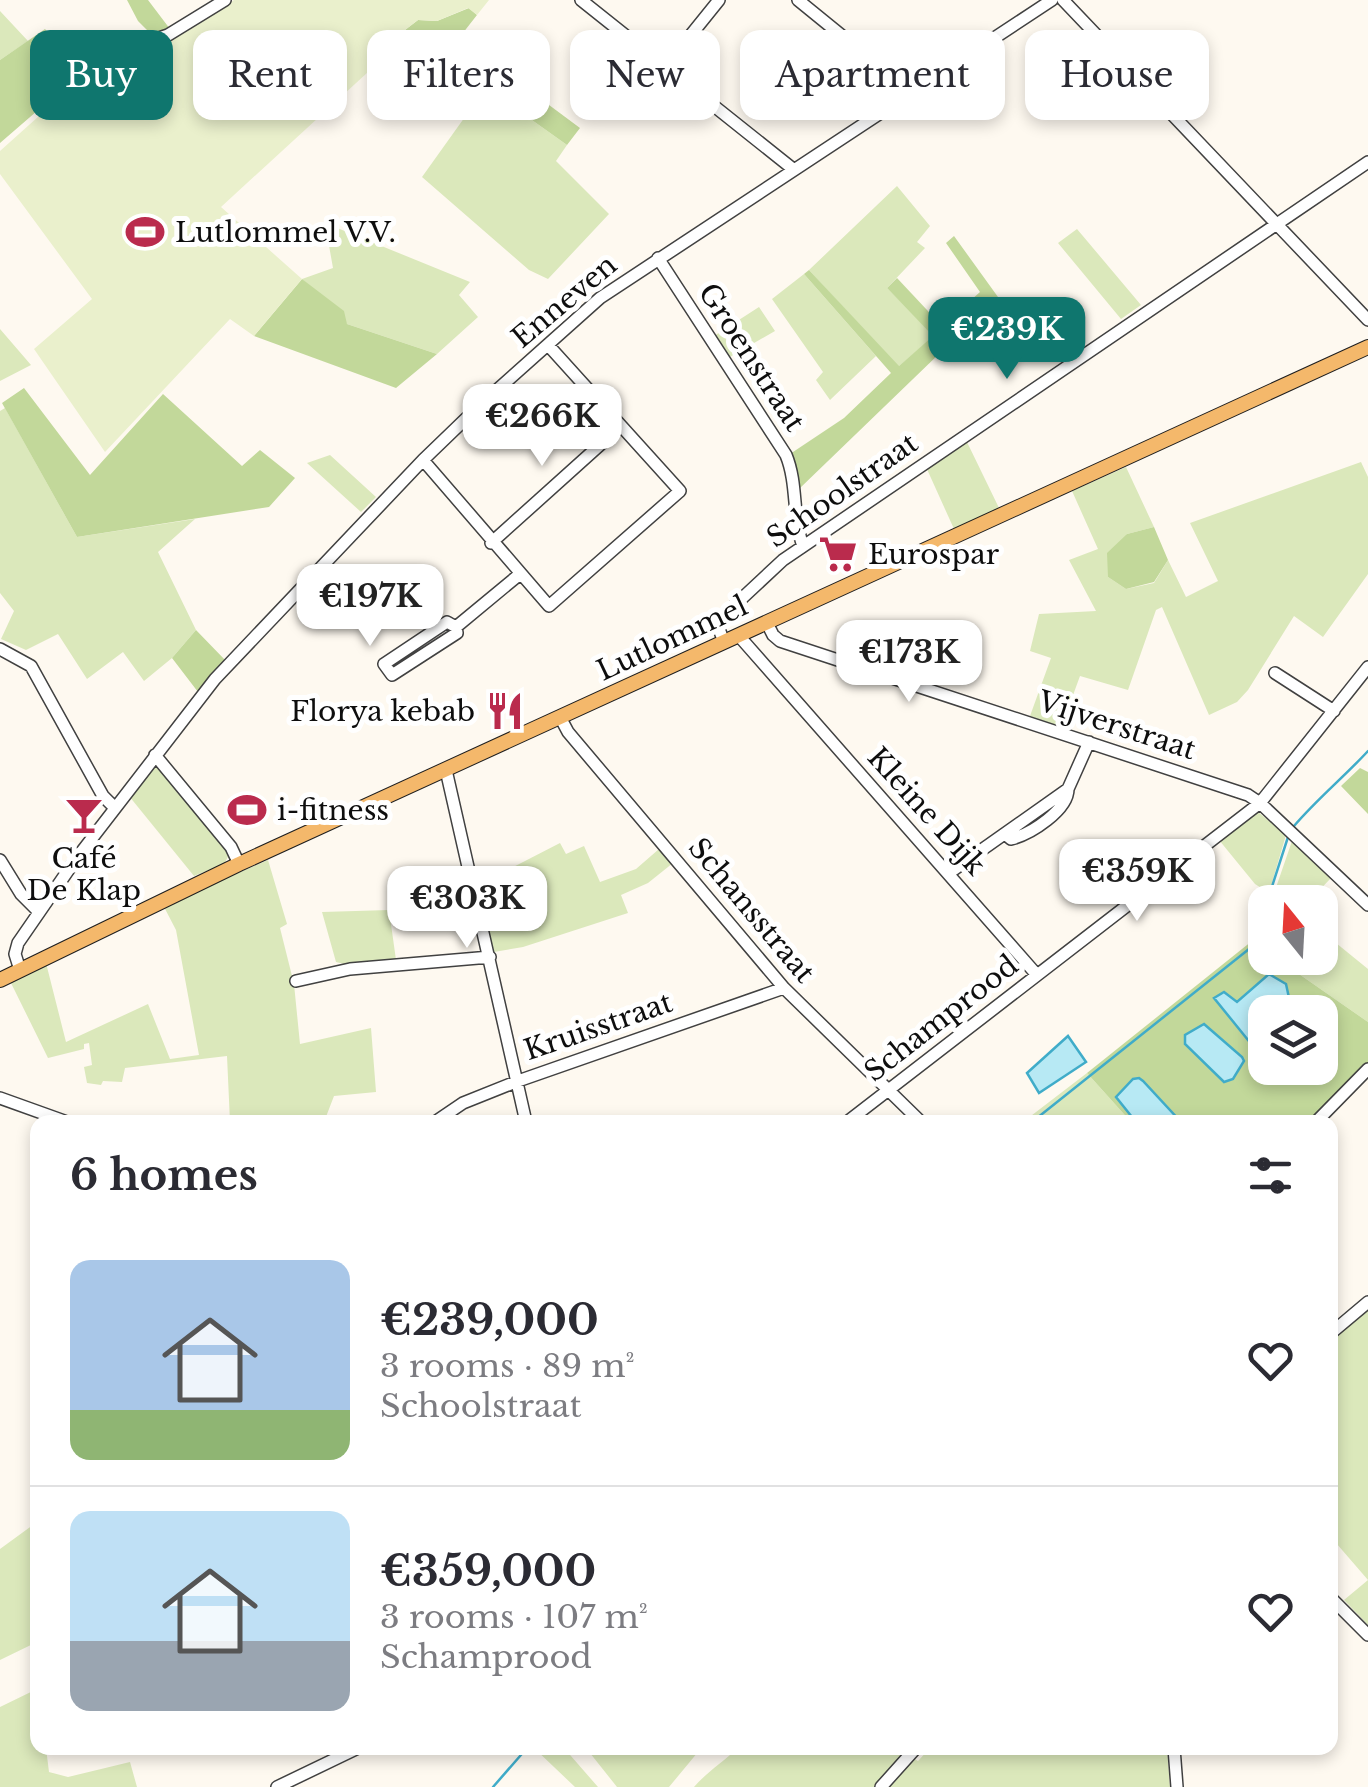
<!DOCTYPE html>
<meta charset="utf-8">
<style>
body{margin:0;font-family:"Libre Baskerville",serif;background:#f2f2f3;color:#2b2b33;height:100vh;display:flex;flex-direction:column;font-size:38px;white-space:nowrap}
*{box-sizing:border-box;margin:0}
p{font-size:32px;color:#7c7c81}
.icon{flex:none;width:55px;height:55px;fill:none;stroke:currentColor;stroke-width:2;stroke-linecap:round;stroke-linejoin:round}
.map{position:relative;flex:1;overflow:hidden}
.side{position:absolute;left:30px;top:1115px;width:1308px;height:640px;display:flex;flex-direction:column;background:#fff;border-radius:20px;box-shadow:0 5px 15px #0003}
.side>*{flex:none}
.top-card{position:absolute;left:30px;top:30px;width:1310px;height:90px;display:flex;gap:20px}
.needle{width:65px;rotate:342deg}
.fabs{position:absolute;left:1248px;top:885px;display:grid;gap:20px}
.fabs a{display:grid;place-items:center;width:90px;height:90px;border-radius:20px;background:#fff;box-shadow:0 5px 15px #0003;font-size:50px}
.price{position:absolute;translate:-50% -85px;padding:0 22px;border-radius:20px;background:#fff;color:#222;font-size:32px;line-height:65px;filter:drop-shadow(0 2px 5px #0008)}
.price::after{content:'';position:absolute;left:50%;top:60px;width:30px;height:22px;margin-left:-15px;background:inherit;clip-path:polygon(0 0,100% 0,50% 100%)}
.price.current{background:#0f766e;color:#fff}
ul{padding:0;list-style:none}
li{display:flex;align-items:center;gap:30px;height:250px;padding:0 40px}
li+li{border-top:2px solid #e1e1e2}
li span{display:grid;place-items:center;flex:none;width:280px;height:200px;border-radius:20px;color:#555}
li>.icon{margin-inline-start:auto}
span .icon{width:120px;height:120px;fill:#fffc;stroke-width:1}
li b{font-size:42px}
h2{display:flex;justify-content:space-between;align-items:center;height:120px;padding:0 40px;font-size:42px}
.chip{padding:0 35px;border-radius:20px;background:#fff;box-shadow:0 5px 15px #0003;font-size:35px;line-height:90px}
.chip.current{background:#0f766e;color:#fff}
.map>svg:first-child{display:block}
.green{fill:#dbe8bb}
.forest{fill:#c2d89a;fill-rule:evenodd}
.pitch{fill:#eaf0cc}
.water{fill:#b7e9f4;stroke:#40acc9;stroke-width:2.5}
.lines{fill:none;stroke-linecap:round;stroke-linejoin:round}
.stream{stroke:#40acc9;stroke-width:2.5}
.minor-casing{stroke:#414141;stroke-width:14}
.major-casing{stroke:#1f1f1f;stroke-width:16}
.minor{stroke:#fff;stroke-width:11}
.major{stroke:#f4b86b;stroke-width:14}
.labels{text-anchor:middle;stroke-width:10;stroke-linejoin:round;paint-order:stroke}
.poi-label{font-size:28px;fill:#0e0e0e;stroke:#fff;text-anchor:start}
.street-label{font-size:28px;fill:#0e0e0e;stroke:#fff}
</style>
<div class="map">
<svg width="1368" height="1787" viewBox="0 0 1368 1787">
<rect width="100%" height="100%" fill="#fef9f0"/>
<path class="green" d="M0,11L28,41L0,60Z
M405,30L567,145L556,161L609,214L548,279L529,270L422,177L472,107L392,50Z
M897,186L930,226L917,242L925,248L887,288L934,336L898,367L809,270Z
M325,223L470,282L459,295L478,317L437,354L347,324L302,279L333,268Z
M1077,229L1141,305L1121,319L1058,243Z
M804,274L876,356L830,400L816,380L823,372L772,299Z
M759,307L775,331L728,358L714,336Z
M0,329L31,365L0,381Z
M5,408L77,537L195,519L158,552L196,630L172,658L144,681L123,652L87,679L58,634L26,650L1,639L14,611L0,593V411Z
M966,440L999,508L954,529L926,467Z
M330,455L376,497L361,512L307,463Z
M1361,462L1368,477V574L1323,637L1294,616L1248,690L1237,702L1209,715L1162,607L1156,610L1128,690L1080,676L1061,728L1030,716L1051,658L1030,651L1039,614L1096,611L1069,560L1098,549L1072,491L1126,467L1154,527L1127,534L1108,577L1126,589L1154,583L1168,560L1186,597L1218,581L1190,523Z
M150,767L161,768L227,850L229,855L224,864L194,876L129,796Z
M1258,812L1286,835L1269,893L1255,884L1219,840Z
M1292,841L1331,878L1308,902H1271Z
M560,843L566,854L584,846L600,882L636,869L659,849L673,863L648,883L621,895L628,913L523,947L494,952L478,885Z
M268,860L287,924L280,928L294,984L300,1044L371,1028L376,1092L334,1096L324,1122H230L227,1056L125,1068L122,1082L103,1081L101,1085L87,1083L84,1067L92,1065L89,1043L84,1044V1049L48,1058L11,983L46,963L66,1042L148,1004L170,1059L199,1055L176,930L163,905Z
M389,910L396,960L348,965L336,962L322,912Z
M1320,930L1368,969V1022L1276,958H1320Z
M1087,1073L1131,1122H1023Z
M1368,1309V1625L1344,1600L1368,1580L1330,1536V1340Z
M37,1522V1642L0,1660V1549Z
M37,1689L38,1748H46L49,1772L68,1777L130,1762L137,1787H0V1707Z
M534,1748H564L598,1787H575Z
M586,1748H693L698,1752L669,1787H617Z
M738,1748H909L874,1787H694C708,1771 723,1762 738,1748Z
M930,1748H1167L1170,1787H887L913,1758L918,1761Z"/>
<path class="forest" d="M127,0H148L170,29L152,35L138,21Z
M469,8L477,15L459,38L580,128L567,145L405,30L418,20L437,21Z
M45,29L81,73L0,143V60Z
M954,236L998,297L799,489L798,476L790,454L844,418L891,373L804,274L809,270L899,366L933,336L887,288L897,278L942,326L980,292L946,243Z
M302,279L344,311L347,324L437,354L396,388L254,336Z
M24,388L90,475L163,394L242,466L260,450L295,478L269,507L77,537L2,403Z
M1154,527L1168,560L1154,582L1126,589L1108,577L1107,553L1127,534Z
M196,630L226,661L198,692L172,658Z
M1360,768L1368,772V814L1341,786Z
M1252,941L1265,950V958H1276L1368,1022V1063L1308,1122H1131L1087,1073ZM1265,1012H1320V1068H1265Z"/>
<path class="pitch" d="M234,0H489L477,15L468,8L437,21L418,20L405,30L392,50L221,207L302,279L254,336L230,319L105,452L34,349L92,299L0,174V151L97,64L123,54L129,60L173,39Z"/>
<path class="water" d="M1269,974L1286,984L1291,1007L1289,1012H1265V1034L1258,1041L1265,1051V1061L1214,998L1224,992L1237,1002Z
M1204,1024L1242,1057L1244,1061L1233,1079L1224,1082L1185,1044V1035Z
M1068,1036L1086,1062L1039,1093L1027,1073Z
M1139,1078L1143,1081L1181,1122H1136L1116,1097L1133,1079Z"/>
<g class="lines">
<path class="stream" d="M1294,826C1317,799 1344,777 1368,751
M1267,902L1288,837
M1032,1122L1249,949L1265,907
M493,1787L527,1748"/>
<g class="minor-casing">
<path id="minor" d="M581,0L793,169
M798,0L911,92
M1063,0L1368,320
M123,50L168,35L225,0
M665,67L719,0
M658,258L786,455C798,484 792,517 803,546
M423,460L549,606L680,491L548,345
M491,543L621,426
M767,623L773,635L780,641L1248,795L1260,803L1368,905
M456,627L457,633L392,675L384,664L447,622L456,627L520,574
M739,636L1037,975
M724,642L719,629L723,616L783,560L1368,162
M0,649L31,666L103,796L115,808
M1275,673L1334,711
M560,717L568,732L784,988L921,1122
M155,755L231,847L239,864
M446,770L526,1122
M1005,834L1011,839C1031,834 1068,810 1068,789
M0,860L21,894L39,912
M949,873L1068,789L1089,742
M20,970L15,954L18,943L76,859L215,679L423,460L479,406L600,298L1052,0
M296,981L350,969L490,957
M0,1098L67,1122
M435,1122L463,1103L518,1081L784,988
M847,1122L1260,803L1368,667
M1316,1122L1368,1069
M1330,1334L1368,1302
M1330,1597L1368,1635
M1174,1748L1177,1787
M277,1787L358,1748
M881,1787L916,1748"/>
</g>
<g class="major-casing">
<path id="major" d="M0,980L239,864L1368,347"/>
</g>
<use href="#minor" class="minor"/>
<use href="#major" class="major"/>
</g>
<defs>
<g id="stadium-bare" transform="scale(3)"><path d="M0-5a6.5 5 0 1 0 0 10a6.5 5 0 1 0 0-10ZM-3.5-1.8h7v3.6h-7Z" fill="#ba2b4d" stroke="#fff" stroke-width="2.5" paint-order="stroke"/></g>
<g id="supermarket-bare" transform="scale(3)"><path d="M-6-5.5h2.5l.6 2H6L4.5 2H-2.5L-4.4-4H-6ZM-1.5 3.2a1.3 1.3 0 1 0 .1 0ZM3 3.2a1.3 1.3 0 1 0 .1 0Z" fill="#ba2b4d" stroke="#fff" stroke-width="2.5" paint-order="stroke"/></g>
<g id="restaurant-bare" transform="scale(3)"><path d="M-5-6h1v4h1v-4h1v4h1v-4h1v5L-1.5 .5V6h-2V.5L-5-1ZM5-6V6H3V1.5H1.5Q1.5-4 5-6Z" fill="#ba2b4d" stroke="#fff" stroke-width="2.5" paint-order="stroke"/></g>
<g id="bar-bare" transform="scale(3)"><path d="M-6-5H6L.8 .8V4.5H3.5V6h-7V4.5H-.8V.8Z" fill="#ba2b4d" stroke="#fff" stroke-width="2.5" paint-order="stroke"/></g>
</defs>
<g fill-rule="evenodd">
<use href="#stadium-bare" x="145" y="232"/>
<use href="#supermarket-bare" x="838" y="554"/>
<use href="#restaurant-bare" x="505" y="711"/>
<use href="#stadium-bare" x="247" y="810"/>
<use href="#bar-bare" x="84" y="815"/>
</g>
<g class="labels">
<g class="poi-label">
<text x="175" y="242">Lutlommel V.V.</text>
<text x="868" y="564">Eurospar</text>
<text x="475" y="721" text-anchor="end">Florya kebab</text>
<text x="277" y="820">i-fitness</text>
<text x="84" y="868" text-anchor="middle">Café<tspan x="84" dy="32">De Klap</tspan></text>
</g>
<g class="street-label">
<text transform="translate(564 301) rotate(-40)" y="10">Enneven</text>
<text transform="translate(752 357) rotate(57)" y="10">Groenstraat</text>
<text transform="translate(842 490) rotate(-35)" y="10">Schoolstraat</text>
<text transform="translate(672 638) rotate(-25)" y="10">Lutlommel</text>
<text transform="translate(1117 725) rotate(18)" y="10">Vijverstraat</text>
<text transform="translate(927 811) rotate(48)" y="10">Kleine Dijk</text>
<text transform="translate(752 910) rotate(50)" y="10">Schansstraat</text>
<text transform="translate(941 1018) rotate(-38)" y="10">Schamprood</text>
<text transform="translate(598 1026) rotate(-19)" y="10">Kruisstraat</text>
</g>
</g>
</svg>
<div class="fabs">
<a><svg class="needle" viewBox="-14 -14 28 28"><path d="M0-13l5 13h-10z" fill="#e53935"/><path d="M0 13l5-13h-10z" fill="#7c7c81"/></svg></a>
<a><svg class="icon" aria-label="layers" viewBox="0 0 24 24"><path d="M12 4l9 5-9 5-9-5zM3 14l9 5 9-5"/></svg></a>
</div>
<b class="price current" style="left:1007px;top:382px">€239K</b>
<b class="price" style="left:542px;top:469px">€266K</b>
<b class="price" style="left:370px;top:649px">€197K</b>
<b class="price" style="left:909px;top:705px">€173K</b>
<b class="price" style="left:1137px;top:924px">€359K</b>
<b class="price" style="left:467px;top:951px">€303K</b>
<div class="top-card">
<a class="chip current">Buy</a>
<a class="chip">Rent</a>
<a class="chip">Filters</a>
<a class="chip">New</a>
<a class="chip">Apartment</a>
<a class="chip">House</a>
</div>
<section class="side">
<h2>6 homes<svg class="icon" aria-label="filters" viewBox="0 0 24 24"><path d="M4 7h16M4 17h16"/><circle cx="9" cy="7" r="2"/><circle cx="15" cy="17" r="2"/></svg></h2>
<ul>
<li><span style="background:linear-gradient(#a9c7e8 75%,#8fb573 0)"><svg class="icon" aria-label="home" viewBox="0 0 24 24"><path d="M3 11l9-7 9 7M6 9v11h12V9"/></svg></span><div><b>€239,000</b><p>3 rooms · 89 m²</p><p>Schoolstraat</p></div><svg class="icon" aria-label="heart" viewBox="0 0 24 24"><path d="M12 20l-8-8c-3-5 5-10 8-4 3-6 11-1 8 4z"/></svg></li>
<li><span style="background:linear-gradient(#bfe0f5 65%,#9aa5b1 0)"><svg class="icon" aria-label="home" viewBox="0 0 24 24"><path d="M3 11l9-7 9 7M6 9v11h12V9"/></svg></span><div><b>€359,000</b><p>3 rooms · 107 m²</p><p>Schamprood</p></div><svg class="icon" aria-label="heart" viewBox="0 0 24 24"><path d="M12 20l-8-8c-3-5 5-10 8-4 3-6 11-1 8 4z"/></svg></li>
</ul>
</section>
</div>
